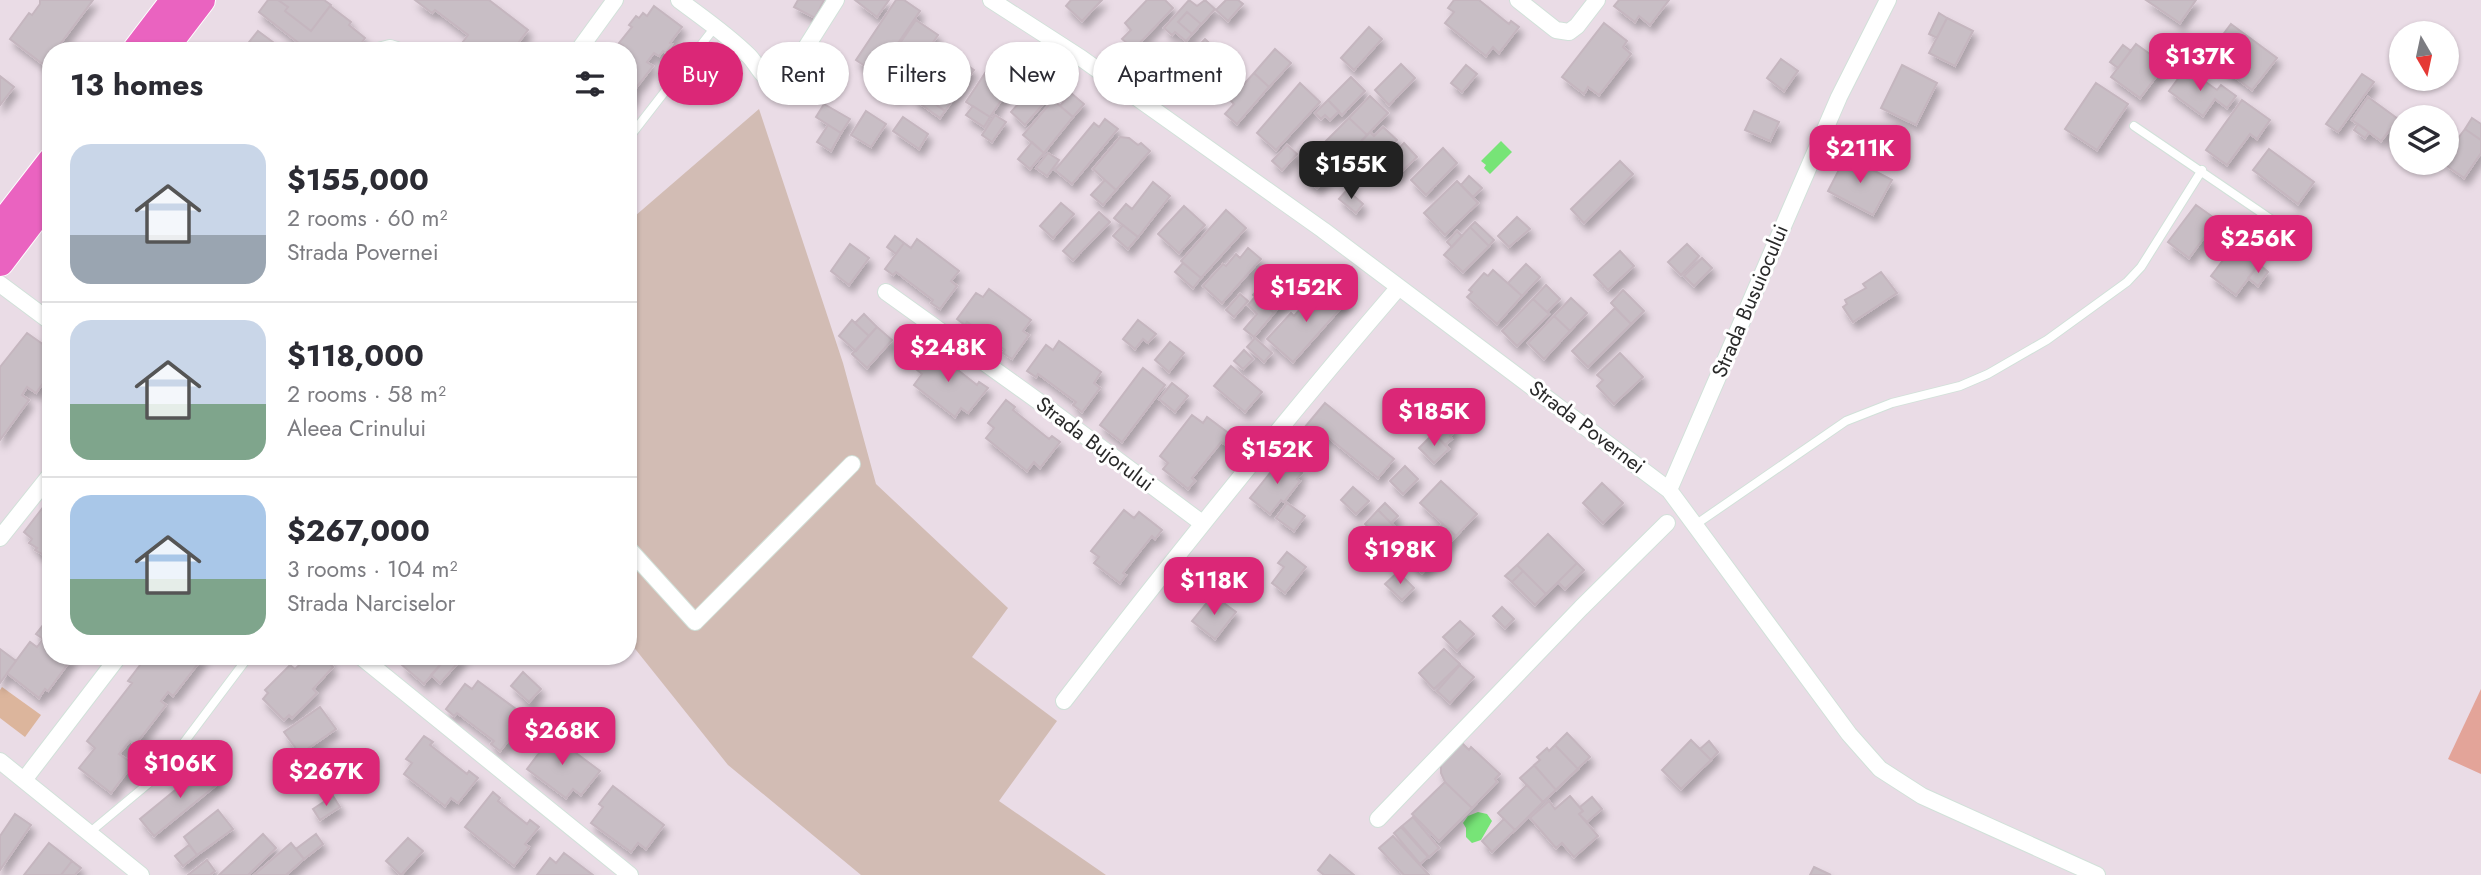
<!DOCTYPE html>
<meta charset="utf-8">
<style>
body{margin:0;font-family:Jost,sans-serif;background:#f2f2f3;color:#2b2b33;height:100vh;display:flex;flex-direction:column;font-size:26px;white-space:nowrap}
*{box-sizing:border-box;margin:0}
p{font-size:23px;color:#7c7c81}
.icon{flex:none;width:38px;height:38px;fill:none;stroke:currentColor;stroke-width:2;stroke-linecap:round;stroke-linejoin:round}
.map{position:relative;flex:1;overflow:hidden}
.details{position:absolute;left:42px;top:42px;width:595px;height:623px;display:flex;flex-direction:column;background:#fff;border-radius:28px;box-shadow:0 2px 5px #0004}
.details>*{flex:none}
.banner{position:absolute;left:658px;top:42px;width:665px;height:63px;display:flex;gap:14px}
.needle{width:46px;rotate:171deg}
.fabs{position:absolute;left:2389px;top:21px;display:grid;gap:14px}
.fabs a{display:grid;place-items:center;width:70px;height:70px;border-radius:50%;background:#fff;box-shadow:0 2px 5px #0004;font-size:35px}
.price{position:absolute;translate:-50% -60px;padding:0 16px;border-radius:14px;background:#db2777;color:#fff;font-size:23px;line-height:46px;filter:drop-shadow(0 2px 4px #0008)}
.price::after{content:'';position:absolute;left:50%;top:42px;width:21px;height:16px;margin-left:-10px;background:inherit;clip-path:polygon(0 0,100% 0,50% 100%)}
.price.selected{background:#222;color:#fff}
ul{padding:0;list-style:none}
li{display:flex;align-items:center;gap:21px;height:175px;padding:0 28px}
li+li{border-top:2px solid #e1e1e2}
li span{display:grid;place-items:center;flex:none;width:196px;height:140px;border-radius:21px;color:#555}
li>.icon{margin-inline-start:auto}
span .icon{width:84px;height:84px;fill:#fffc;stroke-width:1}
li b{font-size:30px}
h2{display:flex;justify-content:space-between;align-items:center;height:84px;padding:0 28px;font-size:30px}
.tag{padding:0 24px;border-radius:32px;background:#fff;box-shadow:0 2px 5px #0004;font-size:24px;line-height:63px}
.tag.selected{background:#db2777;color:#fff}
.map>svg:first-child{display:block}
.green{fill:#dcb59c}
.cemetery{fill:#d2bcb4}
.pitch{fill:#e3a499}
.water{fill:#77e477}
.building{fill:#c8bec5;stroke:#c5b6bf;stroke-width:2;filter:url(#shadow)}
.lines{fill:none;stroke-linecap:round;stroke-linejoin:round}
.service-casing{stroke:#d1e1d9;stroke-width:10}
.minor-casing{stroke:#d1e1d9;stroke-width:18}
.trunk-casing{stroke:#fff;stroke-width:30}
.service{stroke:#fff;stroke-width:8}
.minor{stroke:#fff;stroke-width:16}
.trunk{stroke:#ea63c0;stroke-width:28}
.labels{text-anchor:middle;stroke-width:6;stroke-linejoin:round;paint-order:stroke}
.street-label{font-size:21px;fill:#292929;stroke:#fff}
</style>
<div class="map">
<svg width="2481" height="875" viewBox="0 0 2481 875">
<defs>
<filter id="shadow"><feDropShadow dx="4" dy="7" stdDeviation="3.5" flood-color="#0004"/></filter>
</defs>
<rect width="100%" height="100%" fill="#eadce6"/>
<path class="green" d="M2,687L41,715L25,737L0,718V690Z"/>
<path class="cemetery" d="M759,109L843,363L876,484L1008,608L972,657L1057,721L999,801L1106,875H861L728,765L628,640V222Z"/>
<path class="pitch" d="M2481,689V774L2448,759Z"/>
<path class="water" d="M1501,141L1512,152L1490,174L1484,168L1486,165L1481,161Z
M1478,812L1487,814L1492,821L1481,840L1472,843L1466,837V828L1463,823L1468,816Z"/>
<path class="building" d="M40,0H93L55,51H51V56L44,65L10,39L29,13L32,15L40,4Z
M268,0H278L288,7L285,11L311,31L330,6L351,22L349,25L365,38L356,51H309L259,12Z
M278,0H324L331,5L311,31L285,11L288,7Z
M415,0H489L528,30L512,51H456L468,35L435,10L432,13Z
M798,0H824L815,18L794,7Z
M855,0H889L877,17Z
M896,0H904L920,11L877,74L856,60Z
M1071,0H1102L1082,21L1066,6Z
M1147,0H1165L1173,8L1134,49L1122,39L1131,30L1125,23Z
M1189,0L1197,6L1205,0L1215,9L1186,41L1175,32L1172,35L1164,28Z
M1226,0H1238L1243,4L1228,21L1216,10Z
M1454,0H1479L1509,24L1511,21L1519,27L1499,53L1493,47L1486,56L1445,23L1454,12L1448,8Z
M1619,0H1669L1650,25L1639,16L1635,22L1614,6Z
M2146,0H2196L2180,23Z
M654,6L682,27L670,43L672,44L666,53L663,51L659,56L654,53L647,62L653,66L633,92L635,94L628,103V51H620L623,46L619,43L632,27L629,25L636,16L639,18L643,13L647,16Z
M1187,12L1201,24L1192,34L1178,22Z
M1939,13L1947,18L1937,38L1929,34Z
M1947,18L1973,31L1955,66L1929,53Z
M916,20L938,35L903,86L881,71Z
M1604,23L1627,41L1623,47L1631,54L1599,95L1588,87L1584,94L1562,77Z
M2231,24L2277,58L2252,90L2207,56Z
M1369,27L1382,39L1354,70L1341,58Z
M258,31L285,51H242Z
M1205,39L1228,61L1203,87L1180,66Z
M2136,44L2165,65L2140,98L2111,77Z
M2123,45L2131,51L2118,68L2110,62Z
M944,49L974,70L945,111L916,90Z
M1001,49L1025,65L990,117L966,102Z
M1275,49L1291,63L1269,87L1254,73Z
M1781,59L1798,71L1784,91L1767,78Z
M1401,64L1415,78L1389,105L1375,90Z
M1466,65L1477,74L1462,92L1451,83Z
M1902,65L1937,83L1916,125L1881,108Z
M2186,68L2217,90L2221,85L2236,96L2227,108L2215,99L2203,116L2169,91Z
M1254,73L1269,87L1237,124L1225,114L1234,104L1230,100Z
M2362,74L2374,82L2338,132L2326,124Z
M0,76L14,87L0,105Z
M888,76L903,86L896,96L881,85Z
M1042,77L1056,89L1025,125L1011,112Z
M1351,77L1365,91L1342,115L1328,100Z
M1300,83L1320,102L1276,150L1257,133Z
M2096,83L2128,104L2097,150L2065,129Z
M919,93L945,111L940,118L915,100Z
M1071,93L1084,104L1073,117L1060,106Z
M1370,96L1388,113L1367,135L1349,118Z
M2368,97L2398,119L2381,141L2352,120Z
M1053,100L1073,117L1044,153L1023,135Z
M1328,100L1339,111L1330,120L1325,115L1321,119L1315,113Z
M2242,100L2270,120L2257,139L2250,134L2227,165L2206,150Z
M824,104L850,119L841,133L816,117Z
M973,106L990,117L984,127L966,115Z
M866,111L886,124L871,147L851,135Z
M1754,111L1779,122L1770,141L1745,130Z
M995,115L1006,122L992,142L982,135Z
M903,117L928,134L919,149L893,131Z
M1349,118L1367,135L1317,188L1306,177L1314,170L1309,165L1320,153L1317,150Z
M2472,118L2481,124V140L2465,129Z
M1105,119L1118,129L1072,184L1055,170L1094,123L1099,127Z
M2358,124L2369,132L2365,138L2354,130Z
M828,125L841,133L831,151L817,142Z
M1383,127L1397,140L1376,161L1373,158L1360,171L1356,167L1352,172L1342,162L1370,132L1374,136Z
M2465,129L2481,140V153L2464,178L2443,163H2446V154Z
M1120,137L1129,138L1138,145L1141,143L1150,151L1116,190L1093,169Z
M1032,142L1044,153L1030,169L1018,159Z
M1404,143L1417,157L1397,176L1384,163Z
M1287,145L1297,154L1282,170L1272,161Z
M1443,148L1457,163L1426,195L1411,180Z
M2269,149L2314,182L2298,204L2253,170Z
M1048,153L1059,160L1047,176L1036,168Z
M1846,156L1892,180L1873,215L1828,191Z
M1620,161L1633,174L1584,223L1571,209Z
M1469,176L1482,188L1473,197L1461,185Z
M1105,180L1116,190L1103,205L1091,195Z
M1457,181L1478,203L1445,235L1424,213Z
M1153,182L1170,196L1138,237L1114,218L1126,204L1132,209Z
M1347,190L1363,204L1356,213L1339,199Z
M1061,203L1074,214L1053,238L1040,226Z
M2196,205L2217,220L2189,258L2168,242Z
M1184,206L1205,225L1179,253L1158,234Z
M1226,210L1246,228L1201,278L1181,261Z
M1099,212L1110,222L1073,260L1063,251Z
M1517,217L1530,229L1509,247L1498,236Z
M1475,222L1494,240L1489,246L1470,227Z
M1123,225L1138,237L1128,249L1113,236Z
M1470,227L1489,246L1463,272L1444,255Z
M1457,231L1462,236L1452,247L1447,242Z
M895,236L904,243L896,254L887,247Z
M917,239L959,271L951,281L957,286L940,309L931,303L933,300L896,272L893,275L885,269L904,243L911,248Z
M850,244L869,258L849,285L831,271Z
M1687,244L1699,256L1681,275L1668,262Z
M2234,246L2259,264L2236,295L2211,276Z
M1248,248L1261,259L1222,303L1203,286L1223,264L1226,266L1236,254L1240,258Z
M1620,251L1634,266L1608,290L1594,275Z
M1702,258L1712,268L1694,286L1684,276Z
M1183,263L1201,278L1193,288L1175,272Z
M1526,264L1540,277L1522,296L1508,283Z
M2259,264L2268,272L2258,286L2248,278Z
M1290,268L1303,280L1292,292L1279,281Z
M1493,270L1522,296L1497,324L1467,297L1472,292L1469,290L1484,273L1488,276Z
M1881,272L1897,293L1853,322L1843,307L1847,304L1845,300L1866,288L1863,284Z
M1271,274L1292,292L1274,313L1253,295Z
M1546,285L1560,299L1547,312L1533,299Z
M1332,288L1347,301L1293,362L1267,339L1291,313L1294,316L1316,291L1324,297Z
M989,289L1031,320L1023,331L1029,335L1012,359L1003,353L1005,350L967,322L965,325L957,319L976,293L983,297Z
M1623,290L1644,311L1631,324L1611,303Z
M1240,294L1248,301L1234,317L1226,310Z
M1255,297L1274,313L1254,337L1244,329L1257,314L1248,305Z
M1571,298L1587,313L1570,331L1554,316Z
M1533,299L1549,314L1517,346L1502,331Z
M1615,308L1631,324L1588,367L1572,351Z
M864,314L877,327L869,336L855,323Z
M1554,316L1570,331L1544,359L1528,343Z
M852,320L869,336L856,351L839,336Z
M1138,320L1156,334L1148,343L1143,339L1135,349L1123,339Z
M877,327L892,340L867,368L852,354Z
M27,333L51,350V372L36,393L27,387L22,395L29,400L0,440V367Z
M1255,338L1272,353L1264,362L1247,347Z
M1059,341L1101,372L1094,383L1100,388L1082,412L1073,405L1076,402L1038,374L1036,377L1027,371L1046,345L1053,350Z
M1170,342L1184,353L1169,372L1155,360Z
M934,346L943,353L940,356L977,385L979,382L988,388L968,413L961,408L955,417L914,385L922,374L916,369Z
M1244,350L1253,359L1243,369L1234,361Z
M1620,353L1643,377L1614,404L1597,386L1603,380L1597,375Z
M1231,366L1262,392L1245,412L1214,386Z
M1143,368L1165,385L1122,442L1100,425Z
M1172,383L1188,396L1175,412L1159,399Z
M1006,400L1015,407L1013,410L1049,439L1052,436L1060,442L1040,468L1034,462L1027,471L986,438L994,428L988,423Z
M1325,403L1394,459L1378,478L1324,434L1309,452L1294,440Z
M1192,415L1203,423L1207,417L1231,435L1224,444L1221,442L1192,478L1195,481L1188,489L1163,469L1168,463L1160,456Z
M1447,421L1455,431L1450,436L1452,439L1445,445L1434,433Z
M1434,433L1449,449L1434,463L1419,448Z
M1282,458L1302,473L1297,479L1300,481L1284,502L1281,500L1270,514L1250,498Z
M1405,466L1418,479L1403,494L1390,481Z
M1441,481L1477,514L1456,536L1420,503Z
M1602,483L1623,503L1603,523L1583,503Z
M1353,487L1369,501L1356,514L1341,500Z
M1287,503L1305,516L1294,531L1276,518Z
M1385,503L1398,516L1391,523L1378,510Z
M44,506L51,511V559L35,550L37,548L29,543L32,539L24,532Z
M1124,510L1134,518L1139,512L1162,530L1155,539L1152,536L1123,573L1126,575L1120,583L1094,563L1099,557L1091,551Z
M1378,510L1399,531L1386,545L1365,524Z
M1443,524L1456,536L1422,573L1409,561Z
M1548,534L1577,563L1546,594L1517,565Z
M1287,552L1306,567L1285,593L1272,583L1284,567L1278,563Z
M1577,563L1584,570L1565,589L1558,582Z
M1517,565L1523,571L1512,582L1505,576Z
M1523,571L1546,594L1535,605L1512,582Z
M1398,572L1414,588L1402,600L1385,584Z
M1213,595L1236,612L1215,639L1192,621Z
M1502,607L1514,619L1505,628L1493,616Z
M51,615V656H70L72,658L48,691L45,689L39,698L7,673L30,642L37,647L43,639L36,634Z
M1460,621L1474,634L1457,651L1443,637Z
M0,649L16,661L0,683Z
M1444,649L1460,664L1434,689L1419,673Z
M147,656H204L173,696L168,692L161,701L166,705L135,745L130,741L119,754L133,764L111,793L79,768L95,748L87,741L132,683L128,681Z
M309,656H330L327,661L333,667L313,689L317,693L292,718L289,715L284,720L263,699L268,693L265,690L290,665L295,669Z
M410,656H448L424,684L402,665Z
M448,656H464L440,683L431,675Z
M1460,665L1474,677L1450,703L1437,691Z
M523,672L541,689L529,702L511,686Z
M478,681L520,712L512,723L518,728L500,751L491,744L494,741L457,713L454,716L446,709L465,684L472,689Z
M320,707L336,729L300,754L284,732Z
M548,732L600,771L581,795L573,789L566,798L527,769L539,753L534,750Z
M1567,733L1590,757L1543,802L1520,778L1540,760L1537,757L1547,748L1549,751Z
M424,736L433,742L430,745L467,774L469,771L478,778L458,803L451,798L445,806L404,774L412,763L406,759Z
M1691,740L1711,760L1681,789L1662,770Z
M1460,741L1469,750L1471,747L1500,774L1495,779L1497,782L1472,808L1445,782L1441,773V764Z
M1709,741L1718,752L1711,760L1700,749Z
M1555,745L1578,769L1556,790L1534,765L1540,760L1537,757L1547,748L1549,751Z
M206,765L220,782L154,836L140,819Z
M1445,782L1472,808L1439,841L1412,814Z
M1527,785L1543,802L1515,830L1498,813Z
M613,786L664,825L646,849L638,843L631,852L591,823L603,807L599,804Z
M493,792L500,798L498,801L527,824L530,820L539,827L525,844L529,847L514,866L465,827Z
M333,796L340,807L320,820L313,809Z
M1570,796L1583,811L1579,814L1598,836L1574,857L1562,843L1556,848L1530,818L1549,801L1555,809Z
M1592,797L1602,809L1587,822L1579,814L1583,811L1580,807Z
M218,810L233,829L197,855L184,837Z
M15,814L31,825L0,870V836Z
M1413,817L1439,848L1429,857L1402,826Z
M1504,819L1515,830L1492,852L1482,841Z
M1401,827L1428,857L1420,864L1394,833Z
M263,834L276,848L248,875H219Z
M316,834L323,844L304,859L296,849Z
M1393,836L1429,875H1404L1379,848Z
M408,838L423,851L401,875L386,861Z
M49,843L72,861L61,875H24Z
M291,843L304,859L286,875H254Z
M189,845L197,855L183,866L175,856Z
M564,853L593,875H537L550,858L556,863Z
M1330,855L1354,875H1324L1318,870Z
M207,860L215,871L210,875H188Z
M72,861L81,868L75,875H61Z
M1814,867L1831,875H1810Z"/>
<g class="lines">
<g class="service-casing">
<path id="service" d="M2134,126L2278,224
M628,139L715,27
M1695,525L1846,421L1892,403L1960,386L1988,374L2047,340L2127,282L2141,267L2202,170
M89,833L161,773L249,656"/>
</g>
<g class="minor-casing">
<path id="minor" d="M679,0C703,18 728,35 749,56C756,63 761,76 771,80C777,83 781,83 786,79L836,0
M991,0L1081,58L1323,230L1669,490L1849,734L1880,769L1922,796L2097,875
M1518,0L1556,30L1569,32L1577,26L1597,0
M378,51L390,48L400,51
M578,51L615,0
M0,284L51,322
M886,292L1045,406L1202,523
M1669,490L1839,97L1888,0
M0,538L51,474
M628,548L695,622L852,464
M360,656L630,875
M1064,701C1172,560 1283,422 1399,287
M0,761L141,875
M24,780L119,656
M1378,819L1581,608L1667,523"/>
</g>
<g class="trunk-casing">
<path id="trunk" d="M136,51L175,0
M162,51L201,0
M0,228L51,162
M0,262L51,195"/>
</g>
<use href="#service" class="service"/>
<use href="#minor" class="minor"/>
<use href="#trunk" class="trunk"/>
</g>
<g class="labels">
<g class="street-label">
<text transform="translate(1750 301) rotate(-67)" y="7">Strada Busuiocului</text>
<text transform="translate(1587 427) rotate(37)" y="7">Strada Povernei</text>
<text transform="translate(1095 444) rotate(37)" y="7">Strada Bujorului</text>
</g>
</g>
</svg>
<div class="fabs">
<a><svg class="needle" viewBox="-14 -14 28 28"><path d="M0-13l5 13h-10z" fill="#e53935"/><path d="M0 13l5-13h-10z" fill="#7c7c81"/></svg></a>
<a><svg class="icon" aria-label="layers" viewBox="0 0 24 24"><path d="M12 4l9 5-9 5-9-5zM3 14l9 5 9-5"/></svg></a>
</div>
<b class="price" style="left:2200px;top:93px">$137K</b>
<b class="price" style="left:1860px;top:185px">$211K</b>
<b class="price selected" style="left:1351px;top:201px">$155K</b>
<b class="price" style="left:2258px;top:275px">$256K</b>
<b class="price" style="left:1306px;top:324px">$152K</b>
<b class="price" style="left:948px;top:384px">$248K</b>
<b class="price" style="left:1434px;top:448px">$185K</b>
<b class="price" style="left:1277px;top:486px">$152K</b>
<b class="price" style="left:1400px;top:586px">$198K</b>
<b class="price" style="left:1214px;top:617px">$118K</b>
<b class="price" style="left:562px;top:767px">$268K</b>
<b class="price" style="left:180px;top:800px">$106K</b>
<b class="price" style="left:326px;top:808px">$267K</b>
<div class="banner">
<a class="tag selected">Buy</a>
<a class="tag">Rent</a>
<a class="tag">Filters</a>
<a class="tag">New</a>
<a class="tag">Apartment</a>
</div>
<section class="details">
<h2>13 homes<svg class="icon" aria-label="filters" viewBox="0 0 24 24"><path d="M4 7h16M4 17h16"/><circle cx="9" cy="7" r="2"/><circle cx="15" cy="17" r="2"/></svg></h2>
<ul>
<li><span style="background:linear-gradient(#c9d6e8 65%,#9aa5b1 0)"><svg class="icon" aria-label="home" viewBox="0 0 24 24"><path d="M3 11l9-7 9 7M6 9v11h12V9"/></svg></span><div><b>$155,000</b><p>2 rooms · 60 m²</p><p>Strada Povernei</p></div></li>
<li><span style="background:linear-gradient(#c9d6e8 60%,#7fa58c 0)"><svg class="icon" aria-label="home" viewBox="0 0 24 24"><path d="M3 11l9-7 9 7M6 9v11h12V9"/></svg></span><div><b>$118,000</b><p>2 rooms · 58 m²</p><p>Aleea Crinului</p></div></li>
<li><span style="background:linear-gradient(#a9c7e8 60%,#7fa58c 0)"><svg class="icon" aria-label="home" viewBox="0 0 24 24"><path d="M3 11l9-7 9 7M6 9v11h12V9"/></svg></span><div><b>$267,000</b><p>3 rooms · 104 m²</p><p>Strada Narciselor</p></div></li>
</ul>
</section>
</div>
